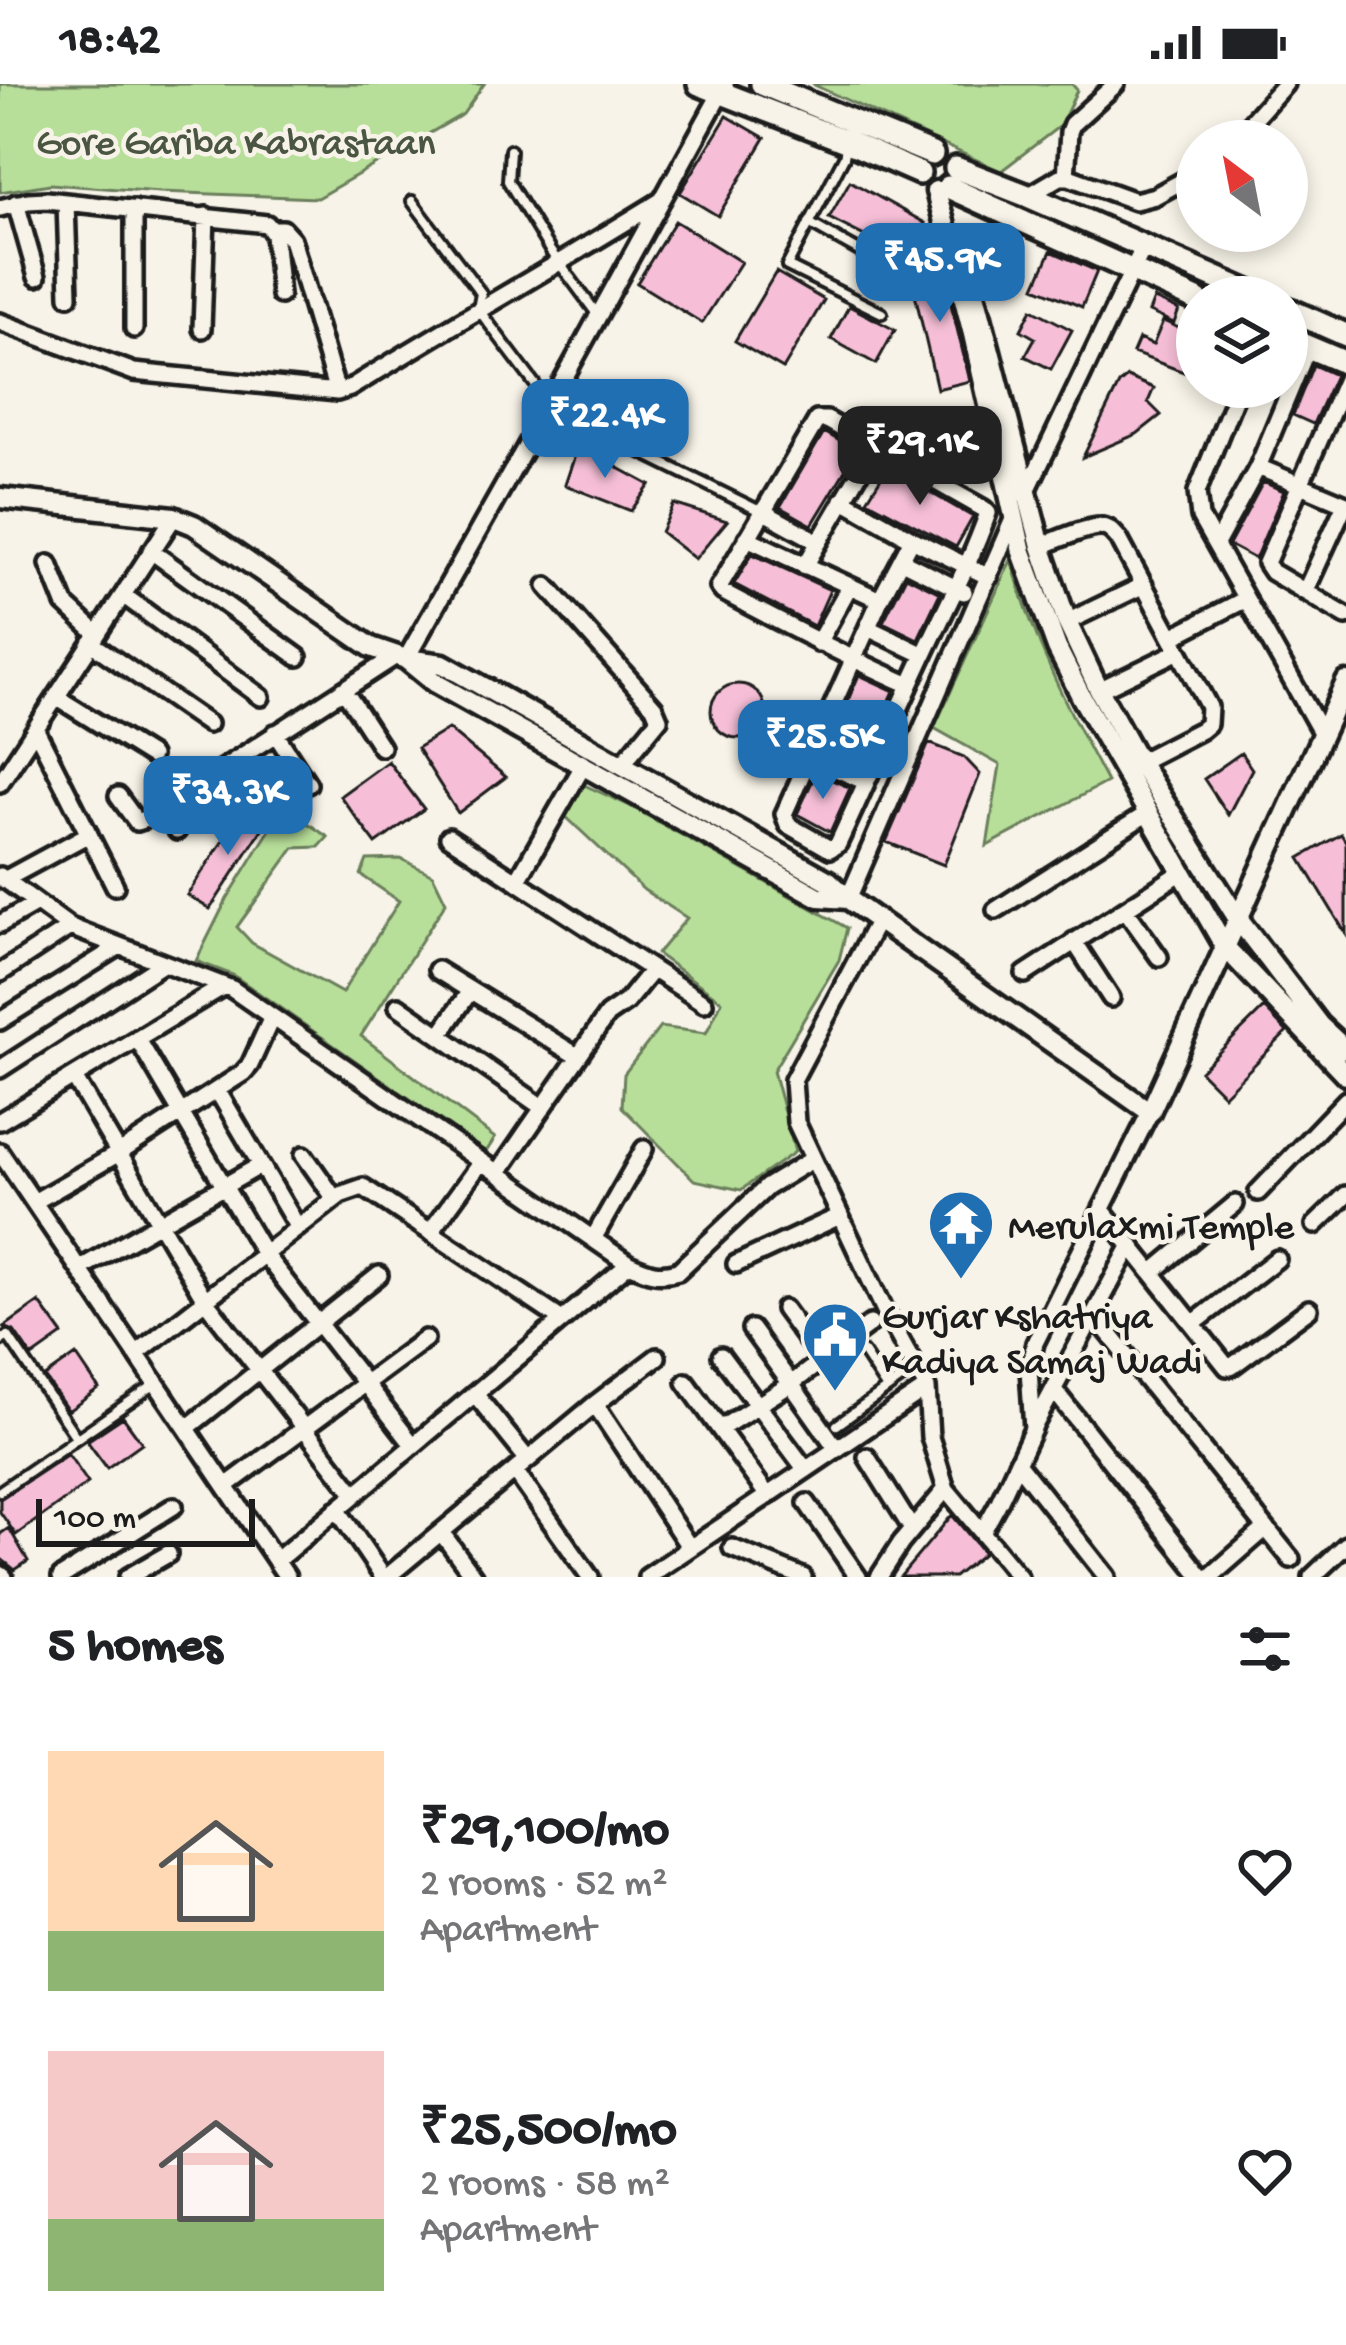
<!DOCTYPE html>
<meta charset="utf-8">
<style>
body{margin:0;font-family:"Gochi Hand",sans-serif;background:#f2f2f2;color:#202124;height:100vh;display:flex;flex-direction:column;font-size:45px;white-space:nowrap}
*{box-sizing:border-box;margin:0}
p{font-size:39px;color:#757577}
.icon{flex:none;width:66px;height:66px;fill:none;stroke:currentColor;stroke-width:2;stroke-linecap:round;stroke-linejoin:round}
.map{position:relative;height:1493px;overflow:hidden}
.sheet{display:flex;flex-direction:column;background:#fff;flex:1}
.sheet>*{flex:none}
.needle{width:78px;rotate:328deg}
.tools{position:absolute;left:1176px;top:36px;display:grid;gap:24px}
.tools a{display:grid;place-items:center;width:132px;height:132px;border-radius:50%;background:#fff;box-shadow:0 6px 18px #0003;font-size:60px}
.scale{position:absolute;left:36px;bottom:30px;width:219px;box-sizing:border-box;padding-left:12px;border:6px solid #1c1c1c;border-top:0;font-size:33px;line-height:42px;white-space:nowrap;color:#1c1c1c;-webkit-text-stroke:9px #f7f3e8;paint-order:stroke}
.price{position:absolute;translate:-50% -102px;padding:0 27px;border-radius:24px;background:#1f6fb2;color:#fff;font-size:39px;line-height:78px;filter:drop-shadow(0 3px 6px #0008)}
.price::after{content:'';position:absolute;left:50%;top:72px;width:36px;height:27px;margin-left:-18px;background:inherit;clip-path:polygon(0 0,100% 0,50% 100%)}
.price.selected{background:#222;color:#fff}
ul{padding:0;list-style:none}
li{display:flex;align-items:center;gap:36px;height:300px;padding:0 48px}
li span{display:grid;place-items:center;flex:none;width:336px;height:240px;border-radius:0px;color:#555}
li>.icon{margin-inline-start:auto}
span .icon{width:144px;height:144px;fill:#fffc;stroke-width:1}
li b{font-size:51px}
h2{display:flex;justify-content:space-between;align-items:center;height:144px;padding:0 48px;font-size:51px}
.status{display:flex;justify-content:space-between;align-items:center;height:84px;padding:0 60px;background:#fff;direction:ltr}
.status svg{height:33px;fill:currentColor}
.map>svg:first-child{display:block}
.green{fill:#b8df9a;stroke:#6a7e5b;stroke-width:3}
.building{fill:#f6bfd7;stroke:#1c1c1c;stroke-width:3}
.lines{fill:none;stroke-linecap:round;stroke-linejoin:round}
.service-casing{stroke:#1c1c1c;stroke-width:16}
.minor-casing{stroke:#1c1c1c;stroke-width:24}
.tertiary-casing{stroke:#1c1c1c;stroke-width:27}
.secondary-casing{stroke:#1c1c1c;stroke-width:30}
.service{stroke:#f7f3e8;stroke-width:8}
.minor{stroke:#f7f3e8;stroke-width:15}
.tertiary{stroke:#f7f3e8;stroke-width:18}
.secondary{stroke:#f7f3e8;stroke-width:21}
.labels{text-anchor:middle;stroke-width:9;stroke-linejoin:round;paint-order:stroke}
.park-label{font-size:39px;fill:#4b5642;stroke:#f7f3e8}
.poi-label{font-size:39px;fill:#1c1c1c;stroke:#f7f3e8;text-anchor:start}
</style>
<div class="status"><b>18:42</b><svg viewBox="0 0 49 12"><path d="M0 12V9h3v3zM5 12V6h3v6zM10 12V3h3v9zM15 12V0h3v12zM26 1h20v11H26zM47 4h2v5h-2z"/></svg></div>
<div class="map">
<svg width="1346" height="1493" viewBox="0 0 1346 1493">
<rect width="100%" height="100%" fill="#f7f3e8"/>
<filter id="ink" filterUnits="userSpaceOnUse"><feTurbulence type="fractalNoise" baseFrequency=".00833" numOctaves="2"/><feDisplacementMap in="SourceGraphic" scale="24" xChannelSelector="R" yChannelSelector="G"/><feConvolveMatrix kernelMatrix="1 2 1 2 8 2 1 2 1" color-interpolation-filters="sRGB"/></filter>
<g filter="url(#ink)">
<path class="green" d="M0,0H484L463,30L317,114L160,108L50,100L0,108Z
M812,0H1072L1077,6L1061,41L1001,87Z
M1011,476C1035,560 1066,622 1107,698L987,762L1000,681L934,644Z
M582,700L630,722L847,844L839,876L773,987L795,1068L741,1106L694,1096L622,1023L624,990L660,943L706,949L722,917L657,870L687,834L644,806L563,730Z
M284,723L328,753L319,763L294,764L237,843L252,859L342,909L399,817L361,791L367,776L401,775L433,791L446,818L361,952L495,1054L486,1068L233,891L196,877L227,815Z"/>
<path class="building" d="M727,32L765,54L718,132L680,109Z
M850,97L925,139L902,171L829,134Z
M675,137L741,178L702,239L637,199Z
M1051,167L1097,187L1082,223L1035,203Z
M939,172L970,297L937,305L912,197L927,175Z
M776,188L824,216L783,285L735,257Z
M1154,215L1179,226L1174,239L1149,228Z
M849,222L895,246L876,280L831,255Z
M1032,225L1072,246L1051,285L1025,272L1035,254L1021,246Z
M1163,237L1197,252V293L1133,269L1139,255L1153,261Z
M1313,281L1335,291L1313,340L1293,331Z
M1127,293L1154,304L1148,318L1161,331L1137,350L1083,373L1119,300Z
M824,348L857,367L812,441L780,423Z
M578,362L650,401L631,427L565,401Z
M887,384L973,433L956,463L867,416Z
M1263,398L1284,407L1255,475L1229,461Z
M674,420L727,437L695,475L661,448Z
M752,470L830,506L814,542L734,500Z
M906,492L940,509L918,555L883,538Z
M859,591L894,607L874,651L839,637Z
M711 627a27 27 0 1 1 54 0a27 27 0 1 1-54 0Z
M448,645L506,693L458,729L417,664Z
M929,659L964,673L980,690L944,781L886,758Z
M1241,669L1252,685L1228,731L1204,695Z
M388,677L424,725L376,760L340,712Z
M816,689L850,704L830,748L797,730Z
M246,722L268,736L210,825L187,811Z
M1341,750L1346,758V850L1300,774Z
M1264,924L1287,948L1224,1011L1200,987Z
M39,1218L63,1251L32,1273L14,1247L4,1243Z
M76,1271L99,1305L68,1327L45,1293Z
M123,1333L142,1359L107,1384L87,1357Z
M68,1370L88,1399L16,1451L0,1428V1415Z
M952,1431L984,1469L954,1493H900Z
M9,1444L28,1477L15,1486L0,1474V1450Z"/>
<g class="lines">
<g class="service-casing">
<path id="service" d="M846,64L844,73L787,182L882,229
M510,66L508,97L551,168L597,230
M412,117L481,209L478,225L549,319
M809,139L864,170L909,189
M549,323L760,427
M0,1257L8,1252L76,1353
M863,1268L887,1305
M837,1341L915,1285
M0,1407L157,1299"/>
</g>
<g class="minor-casing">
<path id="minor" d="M1234,57L1285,0
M1066,93L1069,48L1072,40L1116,0
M1028,112L1060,93H1069L1135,117L1155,112L1197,89
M66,118L69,212
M16,119L37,193
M0,124L28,117L47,116L267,140L274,151L280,211
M134,125V245
M271,145H283L292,155L337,308
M0,238L134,288L337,308L350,304C453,240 559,180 662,116
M202,245L206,132
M1346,295L1266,479L1272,488L1346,532
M1239,303L1197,408L1200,433L1322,650
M1258,383L1346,420
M1025,411L1144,162
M843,416L912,455L989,493
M762,427L819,458
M747,454L880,516
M1216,460L1258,383L1308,263
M1041,462C1055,457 1087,442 1102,443C1111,444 1113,449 1119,455L1209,623L1208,640L1201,646L1139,678
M151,467L298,573
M902,477L964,508
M49,480L65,520L97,550
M805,482L874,364
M547,502L654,623L659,635L622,680
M1305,508L1345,420
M123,511L261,613
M1067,538L1144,501
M868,544L924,571
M1172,553L1246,515
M91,559L208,640
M818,559L849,503
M406,575L550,320L725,1
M910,601C846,573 785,541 723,508L719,503L817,336H827L984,425L988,429C970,480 945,525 923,573C894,635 867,698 838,760L830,765L788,741L784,730L880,516L912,455
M344,606L381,663
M1099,606L1179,567
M56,613L151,672
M823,643L880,669
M36,646L115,802
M275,649L308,700
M809,673L866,698
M0,699L174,433
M118,712L137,738L143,736L396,572
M161,725L177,747
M449,753L704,919
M0,792L70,843L232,905L629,1180C647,1188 658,1193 678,1187L767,1103L813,1075
M4,796L89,750
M517,797L583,682
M848,815L1014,433
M1125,825L1159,873
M996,826L1148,729
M878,836L793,996L796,1038L886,1229L927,1304L930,1353L946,1405L1019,1493
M0,840L35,820
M1074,857L1111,914
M437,886L577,972
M0,889L70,843
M1025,890L1182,788
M398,922L542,1023
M0,937L120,862
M440,951L470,907
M137,954L264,1170L413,1361
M0,985L164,879
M74,993L205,1216L355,1410
M217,1006L298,1144
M0,1037L224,902
M0,1068L287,1493
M304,1071L335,1115
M498,1089L607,931L626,918L652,886
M1258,1108L1346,1016
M34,1118L119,1069L243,989L250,981L272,933
M1102,1126L1227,1283H1231L1309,1225
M1315,1141L1346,1111
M431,1147L481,1078
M593,1155L644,1065
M736,1180L840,1132
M79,1185L261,1081
M1153,1188L1235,1120
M784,1225L822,1277
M1095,1232L1291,1475
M1194,1239L1277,1175
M136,1270L340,1111L363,1103L562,1236
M721,1272L806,1386
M686,1298L768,1412
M1054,1306L1202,1493
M475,1310L528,1376
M595,1320L690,1464
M1034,1342L1131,1161
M187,1344L379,1191
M720,1345L791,1300L751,1245
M837,1365L791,1300L870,1240
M867,1373L912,1445
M1017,1379L1107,1493
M515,1387L590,1493
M226,1402L425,1255
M807,1419L858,1493
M337,1425L383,1493
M983,1447L999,1418L1033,1345L1029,1285L1035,1259L1150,1028
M441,1448L474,1493
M732,1464L803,1493
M276,1477L629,1180
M0,1490L4,1493
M61,1493L174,1422
M128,1493L168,1470
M387,1493L595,1320L657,1273
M647,1493L927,1304
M879,1493L901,1459L946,1405
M1210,1493L1266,1444
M1312,1493L1346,1461"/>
</g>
<g class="tertiary-casing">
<path id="tertiary" d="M936,107L973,250L1022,468L1057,564L1082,614L1225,863L1346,991
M973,202L1041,462L1067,538L1099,606L1139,678L1238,835L1319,941L1346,966
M0,414L174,433L194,441L371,563L406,575L443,580L829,797L848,815L1150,1028L1346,598
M407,576L435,599L819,813L848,815"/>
</g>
<g class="secondary-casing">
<path id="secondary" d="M699,0L848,58L919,89
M762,0L932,70
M956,84L1028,112L1260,213
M948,103L1197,216
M1287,225L1346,251
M1287,254L1346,279"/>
</g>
<use href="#service" class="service"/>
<use href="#minor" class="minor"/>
<use href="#tertiary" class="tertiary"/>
<use href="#secondary" class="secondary"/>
</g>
</g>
<defs>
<g id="temple-pin" transform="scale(3.45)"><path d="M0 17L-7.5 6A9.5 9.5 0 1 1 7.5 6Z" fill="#1f6fb2" stroke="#f7f3e8"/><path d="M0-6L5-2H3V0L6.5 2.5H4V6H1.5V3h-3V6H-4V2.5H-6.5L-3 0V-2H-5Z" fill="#fff"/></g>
<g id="civic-pin" transform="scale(3.45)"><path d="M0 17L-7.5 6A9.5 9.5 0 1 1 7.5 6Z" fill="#1f6fb2" stroke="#f7f3e8"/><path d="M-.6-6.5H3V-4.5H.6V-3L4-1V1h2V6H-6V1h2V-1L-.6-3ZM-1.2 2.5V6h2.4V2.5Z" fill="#fff"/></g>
</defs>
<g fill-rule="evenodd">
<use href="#temple-pin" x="961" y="1139"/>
<use href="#civic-pin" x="835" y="1251"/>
</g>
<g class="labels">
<g class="park-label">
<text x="236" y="69">Gore Gariba Kabrastaan</text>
</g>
<g class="poi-label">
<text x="1008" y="1153">Merulaxmi Temple</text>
<text x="882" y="1243">Gurjar Kshatriya<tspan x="882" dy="45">Kadiya Samaj Wadi</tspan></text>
</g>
</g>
</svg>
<div class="tools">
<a><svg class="needle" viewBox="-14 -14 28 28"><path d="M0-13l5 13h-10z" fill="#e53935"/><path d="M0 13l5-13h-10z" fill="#757577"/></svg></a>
<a><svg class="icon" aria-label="layers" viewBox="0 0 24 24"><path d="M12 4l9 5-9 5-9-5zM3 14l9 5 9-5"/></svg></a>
</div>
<div class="scale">100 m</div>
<b class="price" style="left:940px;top:241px">₹45.9K</b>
<b class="price" style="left:605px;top:397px">₹22.4K</b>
<b class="price selected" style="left:920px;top:424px">₹29.1K</b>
<b class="price" style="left:823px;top:718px">₹25.5K</b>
<b class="price" style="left:228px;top:774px">₹34.3K</b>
</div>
<section class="sheet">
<h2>5 homes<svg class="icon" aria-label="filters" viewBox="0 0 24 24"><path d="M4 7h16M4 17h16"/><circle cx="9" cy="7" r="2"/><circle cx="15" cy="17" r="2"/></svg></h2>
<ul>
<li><span style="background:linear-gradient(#ffd9b3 75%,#8fb573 0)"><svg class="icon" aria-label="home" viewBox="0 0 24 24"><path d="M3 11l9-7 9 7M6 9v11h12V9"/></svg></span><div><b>₹29,100/mo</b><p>2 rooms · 52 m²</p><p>Apartment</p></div><svg class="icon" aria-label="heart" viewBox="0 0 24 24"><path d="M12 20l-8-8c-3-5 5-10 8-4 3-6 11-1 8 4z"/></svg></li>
<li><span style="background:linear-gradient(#f6c9c9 70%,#8fb573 0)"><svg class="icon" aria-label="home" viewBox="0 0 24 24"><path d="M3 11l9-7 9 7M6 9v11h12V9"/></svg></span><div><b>₹25,500/mo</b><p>2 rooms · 58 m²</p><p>Apartment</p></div><svg class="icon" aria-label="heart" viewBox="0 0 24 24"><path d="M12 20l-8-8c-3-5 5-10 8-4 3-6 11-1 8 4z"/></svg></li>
</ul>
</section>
